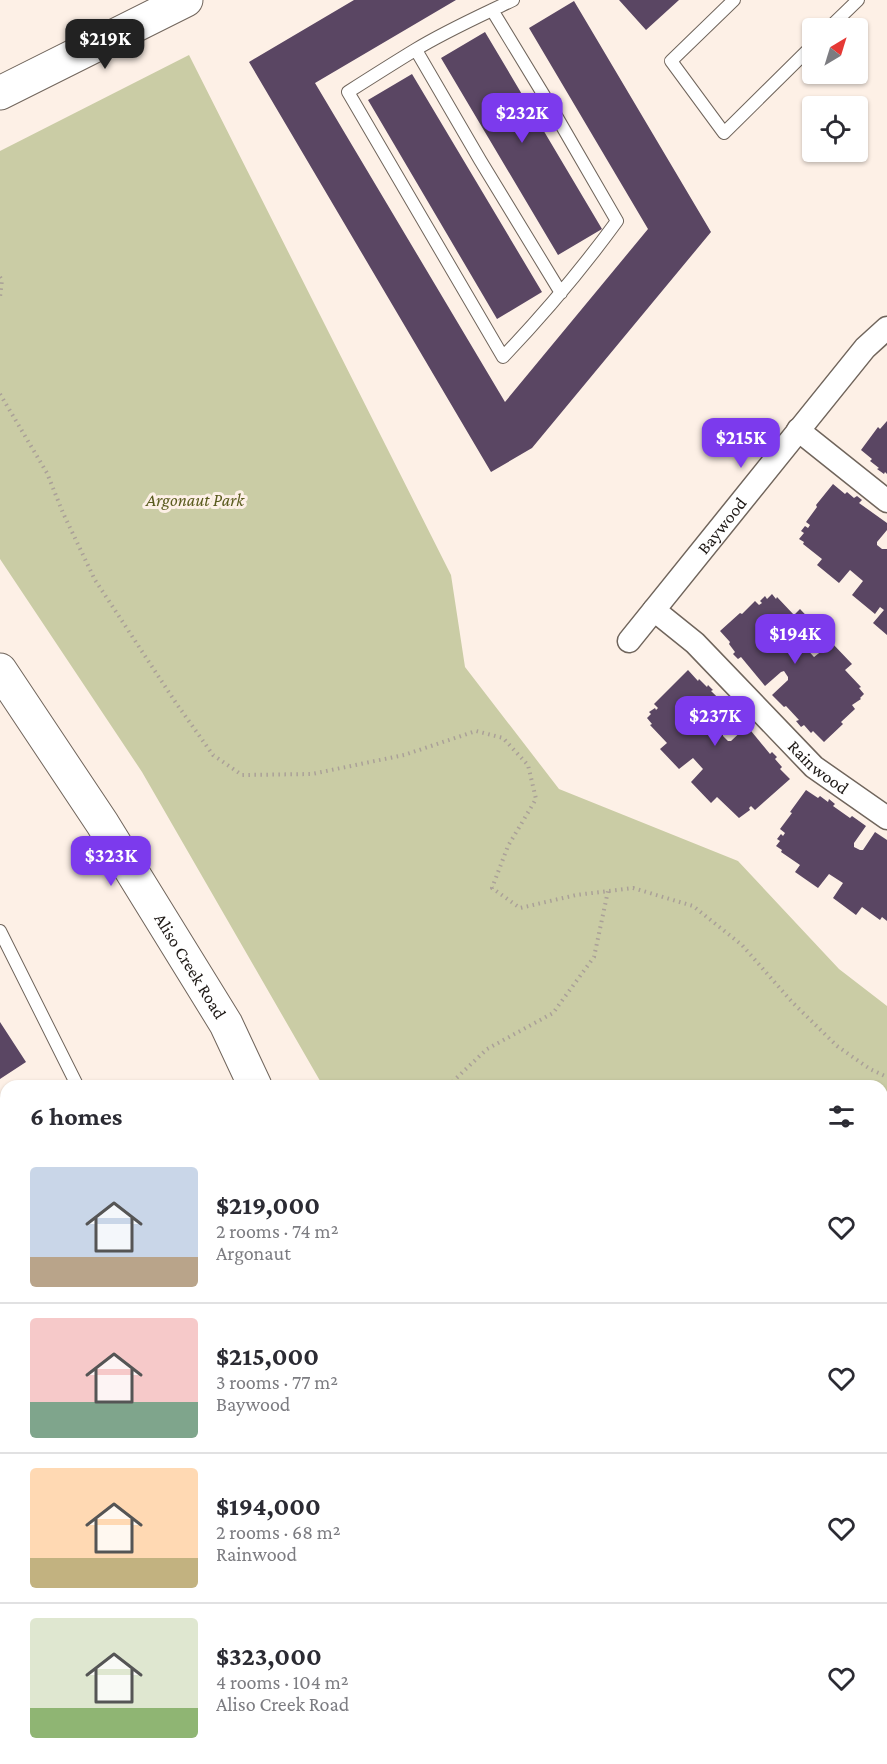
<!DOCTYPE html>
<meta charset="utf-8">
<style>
body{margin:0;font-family:"Crimson Pro",serif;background:#f7f7f7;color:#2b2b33;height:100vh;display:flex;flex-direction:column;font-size:22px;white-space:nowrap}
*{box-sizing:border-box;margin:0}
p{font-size:20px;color:#7c7c81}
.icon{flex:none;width:33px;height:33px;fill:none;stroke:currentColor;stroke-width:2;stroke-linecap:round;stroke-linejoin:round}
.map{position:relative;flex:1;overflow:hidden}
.panel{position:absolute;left:0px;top:1080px;width:888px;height:684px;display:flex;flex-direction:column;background:#fff;border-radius:18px 18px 0 0;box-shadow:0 2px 4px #0004}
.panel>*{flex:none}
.needle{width:39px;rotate:38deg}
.tools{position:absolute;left:802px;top:18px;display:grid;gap:12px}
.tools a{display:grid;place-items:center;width:66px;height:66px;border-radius:6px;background:#fff;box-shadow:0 2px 4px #0004;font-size:30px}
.price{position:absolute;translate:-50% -51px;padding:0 14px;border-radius:12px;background:#7c3aed;color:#fff;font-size:20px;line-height:39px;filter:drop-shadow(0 2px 3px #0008)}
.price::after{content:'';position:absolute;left:50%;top:36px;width:18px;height:14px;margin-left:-9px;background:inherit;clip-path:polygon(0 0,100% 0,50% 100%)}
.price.selected{background:#222;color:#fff}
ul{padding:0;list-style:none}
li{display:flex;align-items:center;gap:18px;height:150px;padding:0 30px}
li+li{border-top:2px solid #e1e1e2}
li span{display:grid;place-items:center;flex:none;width:168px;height:120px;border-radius:6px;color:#555}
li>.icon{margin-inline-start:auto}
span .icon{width:72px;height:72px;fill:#fffc;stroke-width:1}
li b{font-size:26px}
h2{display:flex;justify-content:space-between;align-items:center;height:72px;padding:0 30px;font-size:26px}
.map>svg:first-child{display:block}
.green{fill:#cacca5}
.building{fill:#5a4663}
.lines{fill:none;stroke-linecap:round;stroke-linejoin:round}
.lane-casing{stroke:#70655c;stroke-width:14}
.street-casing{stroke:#70655c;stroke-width:25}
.secondary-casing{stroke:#70655c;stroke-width:35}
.path{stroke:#aaa098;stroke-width:4;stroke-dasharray:1.5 4.5;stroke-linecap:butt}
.lane{stroke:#fff;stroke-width:12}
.street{stroke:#fff;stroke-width:22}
.secondary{stroke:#fff;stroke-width:33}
.labels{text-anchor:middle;stroke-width:6;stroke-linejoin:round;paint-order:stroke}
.park-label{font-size:18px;font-style:italic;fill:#5a5b1e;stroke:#fdf0e6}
.street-label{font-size:18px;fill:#1d1815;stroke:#fdf0e6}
</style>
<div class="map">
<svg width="887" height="1764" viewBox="0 0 887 1764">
<rect width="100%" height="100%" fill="#fdf0e6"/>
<path class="green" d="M189,55L451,575L465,667L559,789L738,861L839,969L887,1006V1459L882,1455V1086H323L142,772L0,559V151Z"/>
<path class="building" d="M354,0H456L315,83L505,402L648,229L529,28L574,1L711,232L532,448L491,472L249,62Z
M619,0H679L646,30Z
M485,32L602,229L558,255L441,58Z
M412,74L542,292L497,319L368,100Z
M887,421V474L885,472L884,474L877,469L879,468L870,461L872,459L861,450L878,427L880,429Z
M833,484L845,494L847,492L854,498L857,496L862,500L859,503L887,523V530L877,542V545L882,549H887V635L873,623L884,610L880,607L875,614L852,595L863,581L850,570L839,583L817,565L822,559L803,544L804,542L799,539L804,533L801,531L805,526L808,528L810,525L806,522L817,507L816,505Z
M772,594L776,599L777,597L794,615L800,609L820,630L804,646L814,657L832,643L852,664L845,670L861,687L859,688L864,694L860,698L861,699L852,705L855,709L841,722L843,724L824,742L813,731L811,733L804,725L801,727L796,721L799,720L786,706L784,707L772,695L788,680V677L784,671L781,672L765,686L741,657L738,659L733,654L735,652L729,644L730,642L720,631L740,613L742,614L755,601L759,605L762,603L760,601L765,596L767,599Z
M688,670L698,681L699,679L707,687L708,685L713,690L711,691L739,718L723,732V736L728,741H731L747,726L770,754L772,752L777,757L775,759L782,767L780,769L790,779L755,810L751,806L749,808L750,810L739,818L717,797L711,803L691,782L703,769L693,758L679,769L660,749L667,743L650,725L652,724L647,718L651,714L649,712L655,708L656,710L658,708L654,704Z
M806,790L818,798L820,796L828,802L829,799L835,804L833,806L850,818L852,816L866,826L854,843V847L860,850H863L875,832L887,840V921L882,917L880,920L862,907L856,915L833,898L843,883L829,874L818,888L795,872L800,865L781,852L782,850L776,846L780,841L777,839L781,834L783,836L785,833L780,829L792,813L790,812Z
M0,1022L26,1062L0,1079Z
M882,1556L887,1566V1569L882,1571Z
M882,1603L887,1606V1652L882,1648Z
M657,1758H745L743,1764H655Z"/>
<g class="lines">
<g class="lane-casing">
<path id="lane" d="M734,0L671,61L724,133L813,45
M492,10L551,107L617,221C582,269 544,314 503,357L348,92C370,78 392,64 415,50C446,31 480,16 513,0
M829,28L858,0
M416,50L480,160L561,293
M0,931L77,1085L75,1086
M0,1118L6,1116
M0,1206L6,1203
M0,1368L6,1378
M0,1507H6
M0,1673L6,1681
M0,1752L6,1747"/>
</g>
<g class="street-casing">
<g id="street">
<path d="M798,430L887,501"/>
<path id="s1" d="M654,610L695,643L814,767L887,818"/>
<path id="s2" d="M629,641L865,348L887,328"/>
<path d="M882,1725L887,1727"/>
<path d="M806,1764L812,1758"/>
</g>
</g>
<g class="secondary-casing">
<g id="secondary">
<path d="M0,93L186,0"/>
<path id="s3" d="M0,670L102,823L226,1024L255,1086"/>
<path d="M476,1758L477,1764"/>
</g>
</g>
<path class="path" d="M0,277L2,280L0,297
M0,394L47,473L63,513L95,580L176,703L213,755L242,775L312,774L404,755L476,731L503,738L528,765L536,799L508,846L492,888L520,908L576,895L633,888L693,906L742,945L792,1002L837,1046L870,1069L887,1077
M448,1086L487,1049L553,1013L594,957L608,891"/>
<use href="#lane" class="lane"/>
<use href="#street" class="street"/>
<use href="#secondary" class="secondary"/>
</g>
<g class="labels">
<g class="park-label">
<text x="195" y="506">Argonaut Park</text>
</g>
<g class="street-label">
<text dy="6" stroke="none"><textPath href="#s2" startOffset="148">Baywood</textPath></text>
<text dy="6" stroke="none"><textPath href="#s1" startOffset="228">Rainwood</textPath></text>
<text dy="6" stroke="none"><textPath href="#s3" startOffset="352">Aliso Creek Road</textPath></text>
</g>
</g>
</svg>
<div class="tools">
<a><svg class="needle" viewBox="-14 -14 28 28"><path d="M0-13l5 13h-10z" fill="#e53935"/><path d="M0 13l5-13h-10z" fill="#7c7c81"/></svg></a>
<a><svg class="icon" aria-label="locate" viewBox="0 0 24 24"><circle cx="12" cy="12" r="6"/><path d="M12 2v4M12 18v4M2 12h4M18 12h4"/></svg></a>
</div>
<b class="price selected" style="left:105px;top:70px">$219K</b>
<b class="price" style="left:522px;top:144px">$232K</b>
<b class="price" style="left:741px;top:469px">$215K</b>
<b class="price" style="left:795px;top:665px">$194K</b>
<b class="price" style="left:715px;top:747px">$237K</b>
<b class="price" style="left:111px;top:887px">$323K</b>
<section class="panel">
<h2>6 homes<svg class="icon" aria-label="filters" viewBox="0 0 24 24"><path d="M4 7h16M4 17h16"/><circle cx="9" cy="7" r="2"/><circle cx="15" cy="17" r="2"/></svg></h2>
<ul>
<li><span style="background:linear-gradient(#c9d6e8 75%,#b9a48a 0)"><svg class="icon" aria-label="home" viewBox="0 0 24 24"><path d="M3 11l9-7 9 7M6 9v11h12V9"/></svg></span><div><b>$219,000</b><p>2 rooms · 74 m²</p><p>Argonaut</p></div><svg class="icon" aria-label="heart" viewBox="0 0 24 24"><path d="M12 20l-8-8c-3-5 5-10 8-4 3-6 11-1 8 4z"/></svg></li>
<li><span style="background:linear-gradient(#f6c9c9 70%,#7fa58c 0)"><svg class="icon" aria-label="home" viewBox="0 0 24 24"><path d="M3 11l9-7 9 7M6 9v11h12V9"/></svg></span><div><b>$215,000</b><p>3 rooms · 77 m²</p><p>Baywood</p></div><svg class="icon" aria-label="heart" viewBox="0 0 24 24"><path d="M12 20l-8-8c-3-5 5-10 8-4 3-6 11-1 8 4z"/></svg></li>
<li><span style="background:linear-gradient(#ffd9b3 75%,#c2b280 0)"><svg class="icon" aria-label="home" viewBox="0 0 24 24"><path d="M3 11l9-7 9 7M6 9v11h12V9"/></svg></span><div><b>$194,000</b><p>2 rooms · 68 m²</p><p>Rainwood</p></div><svg class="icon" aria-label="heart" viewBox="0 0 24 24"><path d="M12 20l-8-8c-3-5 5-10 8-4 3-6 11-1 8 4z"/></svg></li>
<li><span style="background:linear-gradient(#dfe7d0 75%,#8fb573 0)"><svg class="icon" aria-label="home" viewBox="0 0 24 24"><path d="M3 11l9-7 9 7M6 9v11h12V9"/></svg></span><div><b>$323,000</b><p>4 rooms · 104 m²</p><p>Aliso Creek Road</p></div><svg class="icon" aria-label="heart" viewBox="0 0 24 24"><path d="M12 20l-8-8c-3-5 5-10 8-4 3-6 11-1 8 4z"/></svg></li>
</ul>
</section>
</div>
